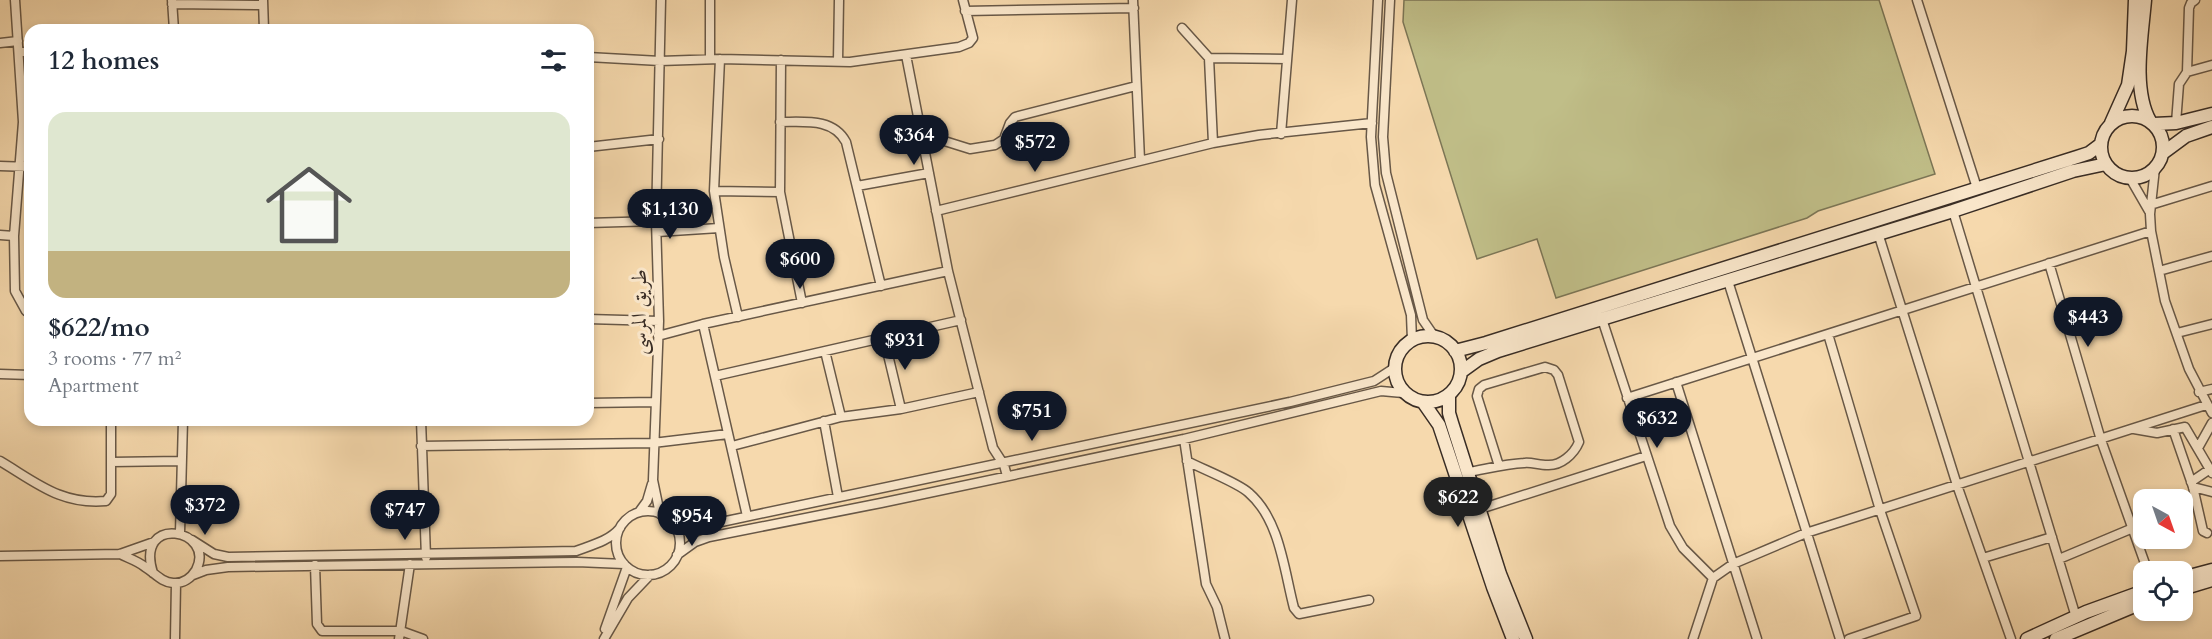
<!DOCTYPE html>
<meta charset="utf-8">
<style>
body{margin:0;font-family:Cardo,Amiri,serif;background:#f6f6f7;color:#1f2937;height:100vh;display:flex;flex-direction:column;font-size:22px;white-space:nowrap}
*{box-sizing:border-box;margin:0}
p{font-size:20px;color:#747a83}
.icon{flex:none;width:33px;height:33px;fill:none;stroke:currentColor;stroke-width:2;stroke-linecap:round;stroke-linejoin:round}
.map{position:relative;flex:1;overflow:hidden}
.drawer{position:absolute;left:24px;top:24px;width:570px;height:402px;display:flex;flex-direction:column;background:#fff;border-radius:18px;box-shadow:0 3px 9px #0003}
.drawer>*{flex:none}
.needle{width:39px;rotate:140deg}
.controls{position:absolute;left:2133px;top:489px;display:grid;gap:12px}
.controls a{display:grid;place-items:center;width:60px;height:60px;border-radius:12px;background:#fff;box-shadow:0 3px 9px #0003;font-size:30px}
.price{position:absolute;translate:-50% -51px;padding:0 14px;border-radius:21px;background:#111827;color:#fff;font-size:20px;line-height:39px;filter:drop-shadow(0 2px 3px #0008)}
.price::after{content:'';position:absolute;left:50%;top:36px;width:18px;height:14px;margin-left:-9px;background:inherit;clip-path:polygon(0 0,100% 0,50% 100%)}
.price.on{background:#222;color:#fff}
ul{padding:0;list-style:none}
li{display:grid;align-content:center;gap:12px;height:318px;padding:0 24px}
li+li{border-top:2px solid #e0e1e3}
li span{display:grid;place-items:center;height:186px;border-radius:18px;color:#555}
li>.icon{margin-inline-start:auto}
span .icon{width:108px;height:108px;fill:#fffc;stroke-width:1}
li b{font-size:26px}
h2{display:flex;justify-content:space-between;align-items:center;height:72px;padding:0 24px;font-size:26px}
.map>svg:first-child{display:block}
.green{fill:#c0be88;stroke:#7c7656;stroke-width:1.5}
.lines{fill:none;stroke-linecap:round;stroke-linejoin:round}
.street-casing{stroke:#685847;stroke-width:11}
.secondary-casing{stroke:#392d25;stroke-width:15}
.street{stroke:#f9e6ca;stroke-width:8}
.secondary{stroke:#f9e6ca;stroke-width:12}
.labels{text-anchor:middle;stroke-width:6;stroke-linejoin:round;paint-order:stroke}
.street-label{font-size:21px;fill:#392d25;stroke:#f9e6ca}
</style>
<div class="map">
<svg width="2212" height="639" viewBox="0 0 2212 639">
<rect width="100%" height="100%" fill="#f6d9ad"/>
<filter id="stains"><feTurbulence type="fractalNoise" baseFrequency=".00333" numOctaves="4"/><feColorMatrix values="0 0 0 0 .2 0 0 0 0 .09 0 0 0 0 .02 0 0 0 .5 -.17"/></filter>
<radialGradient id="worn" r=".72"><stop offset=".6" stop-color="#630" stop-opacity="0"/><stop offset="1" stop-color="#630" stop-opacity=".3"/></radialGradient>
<path class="green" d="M1404,0H1879L1935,174L1818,211L1807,218L1556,298L1537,239L1477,259L1403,22Z"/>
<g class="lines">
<g class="street-casing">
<path id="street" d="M15,0L23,122L14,236L15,291L26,311H30
M172,0L174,30
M263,0L264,30
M1133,0L1140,160
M1378,0L1371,137L1375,185L1411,315L1412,340
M1390,0L1383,137L1386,173L1423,320L1434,336
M1917,0L1977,188
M172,4L263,5
M965,11L1134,8
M1182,28L1209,58L1287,59
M0,43L18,41
M19,52H30
M906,55L948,271L993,448L1004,465L1007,476
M588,57L660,61L720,59L850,62L959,47L969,43L973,38L963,0
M1209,58L1213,143
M710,59V0
M720,59L714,191L724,257L738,317
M781,60L780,192L802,303
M838,61L839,0
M2187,72L2212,65
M780,122C805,122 833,118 846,142L881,286
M2176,123L2179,84L2187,72L2189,8L2191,3L2195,0
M922,134L970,149L995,145L1004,139L1010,123L1015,117L1136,86
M1281,134L1292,0
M588,147L659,139
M0,166L30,167
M2155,168L2150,214L2151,231L2165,301L2189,369L2212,413
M2130,178L2149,211
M857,186L929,173
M714,191L780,192
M2147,206L2212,186
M936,211L1213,143L1259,135L1372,123
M1953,211L2076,617
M588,223L656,221
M657,232L719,228
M1878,233L1957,485L2011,639
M0,235L14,236
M2049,263L2101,440L2148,572
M2159,271L2212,256
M1728,281L1840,639
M588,319L659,321
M1602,319L1670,526L1683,548L1713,578
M703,324L747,516
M2177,333L2212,324
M1828,334L1880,510L1916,616L1849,639
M658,336L703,324L948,271
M884,338L901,409
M825,351L841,417
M0,374L30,375
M715,376L961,320
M1676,382L1757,639
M2199,392L2212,389
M1627,398L2151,231
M588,403L656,402
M421,420L426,557
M824,421L838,497
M2134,429L2157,433L2185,427L2212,473
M2173,429L2193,487L2203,531L2207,533
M1184,439L1206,584L1217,607L1225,639
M421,446L653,443L728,434
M732,446L841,417L901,409L979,392
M2198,448L2212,423
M0,461C37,483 61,505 106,501L111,494V420
M1187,461C1202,469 1239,483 1249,493C1280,520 1284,570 1294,608L1299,614L1369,600
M111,462L181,461
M1468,472C1486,469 1505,464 1524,463C1531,462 1539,465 1547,465C1561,466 1574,454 1579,442L1558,375L1554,370L1545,367L1484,385L1479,389L1477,396L1499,466
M2191,482L2210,469
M2193,487L2212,492
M1480,509L1646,456
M616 543a32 32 0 1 1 64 0a32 32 0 1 1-64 0Z
M639,512L647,501L652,484
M660,514L653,480L659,321L656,221L661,0
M673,522L696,526L707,525L1290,402L1374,381L1394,368
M180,533L183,420
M192,540L214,554L228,557L576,551C592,545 609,541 620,528
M120,554C128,558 138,561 145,567C155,573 161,582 173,583C183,584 191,578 196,570C217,529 134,513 153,573
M677,555L695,542L709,537L881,503L1184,439L1381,391L1403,393
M0,556L120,554L154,542
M1983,558L2052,537
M2059,559L2133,528
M315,565L317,624L322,631H401L423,639
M193,575L206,570L228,567L577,562L624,564
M605,629L627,567
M175,639L176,583
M399,639L410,564
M604,639L628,598L650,575
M1693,639L1713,578L1733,564L1806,533L2206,405"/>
</g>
<g class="secondary-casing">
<path id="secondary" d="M2145,0C2142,36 2132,89 2150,121
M2101 147a31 31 0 1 1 62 0a31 31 0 1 1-62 0Z
M2111,123L2128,85L2133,51L2135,0
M2154,124L2176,123L2212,114
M2163,153L2186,136L2212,127
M1395 369a33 33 0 1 1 66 0a33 33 0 1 1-66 0Z
M1455,351L1486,343L2077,157L2089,153L2101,144
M1461,372L1479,359L1498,351L1953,211L2073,171L2106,164
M1449,395V413L1452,423L1500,574L1526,639
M1423,402L1439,425L1493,587L1513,639
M2182,578L2212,570
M2182,589L2212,580
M2027,639L2086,612L2144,591
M2056,639L2144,602"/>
</g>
<use href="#street" class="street"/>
<use href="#secondary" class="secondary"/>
</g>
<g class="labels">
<g class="street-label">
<text transform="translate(639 312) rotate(-90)" y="7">طريق المرسى</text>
</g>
</g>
<rect width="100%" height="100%" filter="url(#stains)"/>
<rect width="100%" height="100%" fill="url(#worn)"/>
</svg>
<div class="controls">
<a><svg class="needle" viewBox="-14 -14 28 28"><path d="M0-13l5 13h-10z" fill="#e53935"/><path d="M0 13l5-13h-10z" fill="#747a83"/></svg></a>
<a><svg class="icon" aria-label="locate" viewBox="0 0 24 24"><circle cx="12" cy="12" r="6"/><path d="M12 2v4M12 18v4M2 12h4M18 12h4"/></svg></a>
</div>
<b class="price" style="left:914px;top:166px">$364</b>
<b class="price" style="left:1035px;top:173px">$572</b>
<b class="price" style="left:670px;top:240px">$1,130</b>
<b class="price" style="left:800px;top:290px">$600</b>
<b class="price" style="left:2088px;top:348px">$443</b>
<b class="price" style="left:905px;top:371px">$931</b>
<b class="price" style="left:1032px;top:442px">$751</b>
<b class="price" style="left:1657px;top:449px">$632</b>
<b class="price on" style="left:1458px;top:528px">$622</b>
<b class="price" style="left:205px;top:536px">$372</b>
<b class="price" style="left:405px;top:541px">$747</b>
<b class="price" style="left:692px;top:547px">$954</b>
<section class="drawer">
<h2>12 homes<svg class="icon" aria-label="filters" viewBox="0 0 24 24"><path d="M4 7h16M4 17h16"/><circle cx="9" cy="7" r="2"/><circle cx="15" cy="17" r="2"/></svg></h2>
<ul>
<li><span style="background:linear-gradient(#dfe7d0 75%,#c2b280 0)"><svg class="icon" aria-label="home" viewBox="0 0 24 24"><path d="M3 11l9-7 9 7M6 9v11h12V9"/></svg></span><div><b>$622/mo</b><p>3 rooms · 77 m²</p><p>Apartment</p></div></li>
</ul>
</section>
</div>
